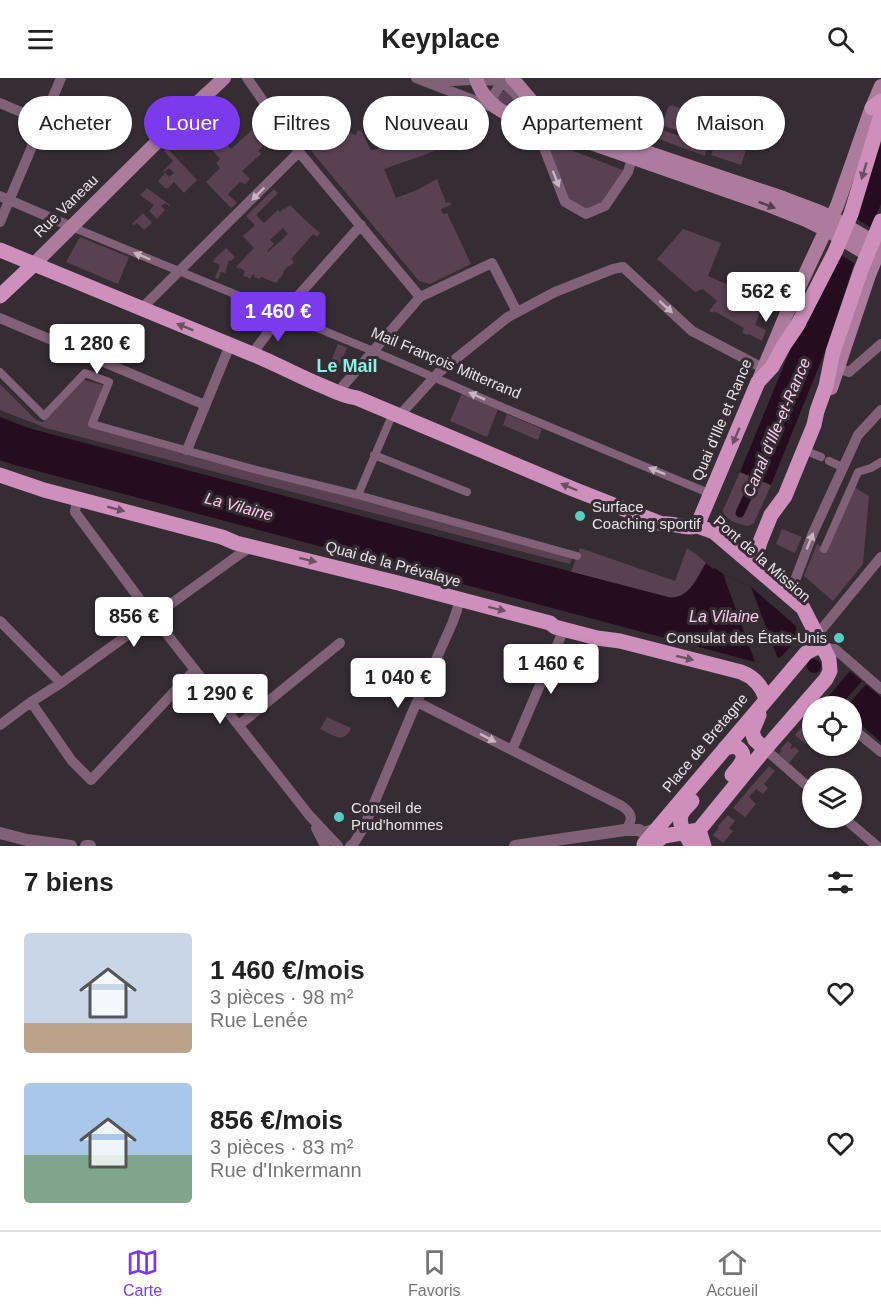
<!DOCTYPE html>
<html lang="fr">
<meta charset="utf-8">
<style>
body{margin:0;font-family:Helvetica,sans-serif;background:#f6f6f6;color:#222;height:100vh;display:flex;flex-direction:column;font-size:22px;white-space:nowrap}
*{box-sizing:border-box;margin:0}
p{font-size:20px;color:#767676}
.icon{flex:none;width:33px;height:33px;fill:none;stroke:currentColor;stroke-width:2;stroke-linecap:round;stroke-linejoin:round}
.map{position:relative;height:768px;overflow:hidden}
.details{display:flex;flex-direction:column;background:#fff;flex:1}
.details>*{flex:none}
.top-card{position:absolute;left:18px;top:18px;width:846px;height:54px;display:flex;gap:12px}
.buttons{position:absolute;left:802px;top:618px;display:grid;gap:12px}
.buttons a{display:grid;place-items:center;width:60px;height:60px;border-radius:50%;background:#fff;box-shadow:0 2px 4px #0004;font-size:30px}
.price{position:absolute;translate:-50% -51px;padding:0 14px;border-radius:6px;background:#fff;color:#222;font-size:20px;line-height:39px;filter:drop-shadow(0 2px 3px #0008)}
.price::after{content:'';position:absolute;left:50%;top:36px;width:18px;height:14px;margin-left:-9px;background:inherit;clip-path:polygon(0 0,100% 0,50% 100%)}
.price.active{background:#7c3aed;color:#fff}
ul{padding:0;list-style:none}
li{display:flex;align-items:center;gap:18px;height:150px;padding:0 24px}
li span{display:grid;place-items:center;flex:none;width:168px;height:120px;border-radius:6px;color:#555}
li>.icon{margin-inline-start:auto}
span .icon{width:72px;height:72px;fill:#fffc;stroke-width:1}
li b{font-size:26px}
h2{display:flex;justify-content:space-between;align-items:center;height:72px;padding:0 24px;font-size:26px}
.chip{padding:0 21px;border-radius:27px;background:#fff;box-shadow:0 2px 4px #0004;font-size:21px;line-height:54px}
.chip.active{background:#7c3aed;color:#fff}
header{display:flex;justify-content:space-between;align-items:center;height:78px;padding:0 24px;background:#fff;font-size:27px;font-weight:700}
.tab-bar{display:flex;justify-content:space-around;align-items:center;height:84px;border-top:2px solid #e0e0e0;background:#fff;font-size:16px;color:#767676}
.tab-bar a{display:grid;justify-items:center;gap:3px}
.tab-bar .active{color:#7c3aed}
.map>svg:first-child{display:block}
.green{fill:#594152;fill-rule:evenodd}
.water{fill:#250c1f}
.pier{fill:#352d33}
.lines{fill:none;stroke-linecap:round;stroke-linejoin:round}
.canal{stroke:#250c1f;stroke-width:9}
.pedestrian{stroke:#806177;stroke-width:8}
.minor{stroke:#806177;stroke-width:10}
.tertiary{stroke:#806177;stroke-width:12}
.secondary{stroke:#ac7b9e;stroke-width:14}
.primary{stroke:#ce8fbd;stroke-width:15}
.oneway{fill:#6b4f63}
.oneway2{fill:#c4b6bf}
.oneway3{fill:#53404e}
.poi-dot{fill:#56cec3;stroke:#352d33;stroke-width:2}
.labels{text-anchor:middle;stroke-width:6;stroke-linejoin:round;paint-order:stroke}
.street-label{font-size:15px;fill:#e8e3e6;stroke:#352d33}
.poi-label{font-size:15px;fill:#e8e3e6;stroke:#352d33;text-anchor:start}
.water-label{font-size:16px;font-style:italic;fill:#f9caeb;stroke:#352d33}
.quarter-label{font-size:18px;font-weight:bold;fill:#88f2e7;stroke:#352d33}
</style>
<header><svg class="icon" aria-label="menu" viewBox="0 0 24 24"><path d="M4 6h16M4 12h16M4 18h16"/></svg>Keyplace<svg class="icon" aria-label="search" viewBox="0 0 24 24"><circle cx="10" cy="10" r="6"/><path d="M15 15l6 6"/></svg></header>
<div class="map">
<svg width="881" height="768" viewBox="0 0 881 768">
<rect width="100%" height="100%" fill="#352d33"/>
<path class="green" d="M505,13L538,38L557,47L515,34L497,24L498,17L501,14Z
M421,21L486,44V49L477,52L470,51L456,54L457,64L424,77L384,91L396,120L417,112L437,101L446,125L450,124L451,127L441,131L443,136L447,135L471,186L430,206L419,203L293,51L304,23L312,22L322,26L316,42L356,57L358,52L362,54L371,73L429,50L419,23Z
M672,27L707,39L709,43L703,59L700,60L664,48L663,45L668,29Z
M725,38L754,48L741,87L711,77Z
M253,51L261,58L264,56L268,60L274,54L278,61L274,64H273L268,68L260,61L257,63L263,68L258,73L261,76L242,93L250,101L245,106L240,104L228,116L237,125L231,130L206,104L220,90L216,85L220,81L203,62L214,53L231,71Z
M659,51L706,67L707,70L705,78L653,59L656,53Z
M540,60L628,94L605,128L586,136L565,124Z
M167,70L197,102L184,115L174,104L168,110H165L158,103L165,95L169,99L174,95L169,90L164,94L163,93L173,83L164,73Z
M147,110L170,127L169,128L166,125L161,128L165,132L157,141L149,133L154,127L140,117Z
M274,111L278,115L256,137L264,145L278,132L280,134L284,130L285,131L290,127L304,141L320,155L317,159L313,156L291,181L294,184L289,189L288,188L283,194L284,195L276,205L261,199L260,201L254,199L255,197L253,196L250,201L248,200V199L243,198L245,193L240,190L239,191L236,189L254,170L243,158L255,147L246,138ZM283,150L288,156L268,174L267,173L274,166L270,162Z
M143,135L152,145L144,152L137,145L134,147L132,146Z
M683,151L721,165L708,198L729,207L732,202L761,214L758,221L764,223L755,247L766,252L762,263L749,256L748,257L742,255L744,250L714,233L713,235L709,233L717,223L703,211L695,214L657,181Z
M80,159L129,179L118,206L66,184Z
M226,170L235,179L231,183L229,182L225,195L221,194L218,201L215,200L220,187L213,184L214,181Z
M338,266L347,270L336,296L327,293Z
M84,302L103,307L93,344L572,478L570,486L46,350L0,332V306L36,342L43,344Z
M462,315L498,331L487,359L450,343Z
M507,336L542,351L538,362L503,347Z
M740,394L771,407L754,445L748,448C739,446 725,443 723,432Z
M854,409L869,418L863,486L833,523L804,498L817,466L826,470Z
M782,451L802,459L795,475L776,466Z
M580,470L675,503L687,470L697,477L706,485C696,500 690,521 669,519L571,494Z
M327,639L351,650C344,667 333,657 320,651Z
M811,642L813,644V656L805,666L795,657L801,650L803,651Z
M788,663L792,667L790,670L792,671L795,669L799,673L789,685L779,676L782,673L780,672Z
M769,688L775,693L764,706L768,710L763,716L756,711L749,719L756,726L745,739L733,730Z
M728,737L735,743L729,750L733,753L723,765L713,757L719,750L718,748Z"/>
<path class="water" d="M881,66V126L854,186L826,271L771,407L740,394L796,258Z
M0,339L28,350L671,520C690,519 697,500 706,485L713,491L715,490L723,496L751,509L796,548C799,561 789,570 781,579L755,584L11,386L0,382Z
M807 588a7 7 0 1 1 14 0a7 7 0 1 1-14 0Z
M850,593L881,619V664L852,639V628H840L828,619Z"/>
<path class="pier" d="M852,138L873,151L857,187L836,174Z
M723,496L751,509L778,581L755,584Z
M862,603L866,606L847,628H840Z"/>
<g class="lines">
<path class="canal" d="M740,435L760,391"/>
<path class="pedestrian" d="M72,149L373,273L514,334L711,416
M0,294L44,338L85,295L109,304L92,346L253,391L358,417L577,478
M804,372L821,379
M374,377L467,414
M829,383L842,389
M358,417L393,335
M824,471L858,394L871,390L881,384"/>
<path class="minor" d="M247,0L299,74L420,219
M416,0L497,31
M430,5C449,3 484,0 501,4C511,9 523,25 533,32
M0,25L42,43
M498,30L492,19L502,5
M537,46L539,57L565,124L586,136L605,128L628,94L632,80
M0,118L72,149
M0,144L61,0
M141,231L299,74
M0,240L205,327
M252,276L282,236L361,147
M838,290L849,294L881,266
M343,308L420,219L492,185L517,234
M399,338L438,295L508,239L555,214L613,191L623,189L692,253L759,288L763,292
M187,372L230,267
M77,421L75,434L144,527L309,737L338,768
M789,518L813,455L858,357L881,332
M0,543L61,605
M817,557L881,479
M824,570L835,571L881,611
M31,624L72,683L91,702L190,597L196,593
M417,624L622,728C632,735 634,742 625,752
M0,647L31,624L61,605L240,476L251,469
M239,647L340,565
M852,650L881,674
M765,671L813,713
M512,672L564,551
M844,740L877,768
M316,750L325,768
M350,768L354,765L364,749L412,635L452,546L457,532L459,522"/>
<path class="tertiary" d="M0,755L27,762L71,768
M86,768H90
M515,768L625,752H639L644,755L656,751"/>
<path class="secondary" d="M476,0C481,17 492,29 508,36L768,127L806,142L832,155L875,181
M512,0L534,26L560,43L634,70L783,120L820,134L838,143L881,168
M34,186L157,64C171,57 180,46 189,34C199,22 213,11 224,0
M760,299L786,237L837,128L870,34L881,8
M831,310L869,197L878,175"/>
<path class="primary" d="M872,30L881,23
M0,172L252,276C277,286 300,299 325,309C336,314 346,319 357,320L573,411L662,446C675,444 685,452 697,448
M0,218L34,186
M0,397L44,412L222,459L236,465L398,505L550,545L555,549L597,560L620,563L741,594C754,599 762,608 766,621
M697,448L758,304L772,289L784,267L797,248L835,174L851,136L881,37
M753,487L760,464L771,437L785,418L814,347L817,333L826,308L833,274L861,192L881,143
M759,637L752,654L755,662L765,671
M725,670L735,668C751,677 740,687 732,697
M692,723C689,727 684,731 682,735C676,746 688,759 692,768
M699,752L704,768
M644,766L806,575L815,570H824
M650,768L664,758L699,752L765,671L826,601L830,593L829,581L803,530L714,454L697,448"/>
</g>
<defs><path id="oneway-solid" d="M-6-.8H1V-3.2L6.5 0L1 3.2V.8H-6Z" transform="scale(1.5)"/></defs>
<g class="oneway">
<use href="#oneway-solid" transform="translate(864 93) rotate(107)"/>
<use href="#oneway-solid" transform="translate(185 249) rotate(-158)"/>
<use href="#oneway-solid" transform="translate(736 358) rotate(113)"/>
<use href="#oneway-solid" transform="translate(569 409) rotate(-157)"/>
<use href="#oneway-solid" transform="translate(116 431) rotate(15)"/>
<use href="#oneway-solid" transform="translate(308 482) rotate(14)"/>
<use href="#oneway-solid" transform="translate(497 531) rotate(14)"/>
<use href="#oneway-solid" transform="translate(685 580) rotate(14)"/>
</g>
<g class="oneway2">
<use href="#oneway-solid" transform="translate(556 101) rotate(69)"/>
<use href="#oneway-solid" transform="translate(258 116) rotate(135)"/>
<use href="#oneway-solid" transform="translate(142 178) rotate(-158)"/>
<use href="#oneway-solid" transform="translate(666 229) rotate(42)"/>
<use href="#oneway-solid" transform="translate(477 318) rotate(-156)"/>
<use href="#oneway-solid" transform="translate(657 393) rotate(-158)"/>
<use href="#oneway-solid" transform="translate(810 463) rotate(-68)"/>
<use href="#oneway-solid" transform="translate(488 660) rotate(27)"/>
</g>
<use class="oneway3" href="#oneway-solid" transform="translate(767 127) rotate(21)"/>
<g class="poi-dot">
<circle cx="580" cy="438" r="6"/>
<circle cx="839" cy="560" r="6"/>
<circle cx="339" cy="739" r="6"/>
</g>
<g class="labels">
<g class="street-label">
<text transform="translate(66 128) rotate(-44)" y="5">Rue Vaneau</text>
<text transform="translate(446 285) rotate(23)" y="5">Mail François Mitterrand</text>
<text transform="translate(722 342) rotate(-67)" y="5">Quai d'Ille et Rance</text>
<text transform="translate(762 481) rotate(41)" y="5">Pont de la Mission</text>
<text transform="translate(393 486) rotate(15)" y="5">Quai de la Prévalaye</text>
<text transform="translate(705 665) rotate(-50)" y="5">Place de Bretagne</text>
</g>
<g class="poi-label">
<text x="592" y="434">Surface<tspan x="592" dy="17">Coaching sportif</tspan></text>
<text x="827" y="565" text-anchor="end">Consulat des États-Unis</text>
<text x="351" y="735">Conseil de<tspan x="351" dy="17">Prud'hommes</tspan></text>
</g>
<g class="water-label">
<text transform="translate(776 349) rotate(-67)" y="6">Canal d'Ille-et-Rance</text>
<text transform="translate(239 428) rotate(15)" y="6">La Vilaine</text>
<text x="724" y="544">La Vilaine</text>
</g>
<g class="quarter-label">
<text x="347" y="294">Le Mail</text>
</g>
</g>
</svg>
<div class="buttons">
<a><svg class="icon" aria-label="locate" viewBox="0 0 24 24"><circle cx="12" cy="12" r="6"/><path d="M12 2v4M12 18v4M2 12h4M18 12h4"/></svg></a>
<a><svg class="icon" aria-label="layers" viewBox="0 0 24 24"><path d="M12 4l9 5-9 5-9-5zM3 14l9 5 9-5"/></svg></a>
</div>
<b class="price" style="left:766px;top:245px">562 €</b>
<b class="price active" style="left:278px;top:265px">1 460 €</b>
<b class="price" style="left:97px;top:297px">1 280 €</b>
<b class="price" style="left:134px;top:570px">856 €</b>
<b class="price" style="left:551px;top:617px">1 460 €</b>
<b class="price" style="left:398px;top:631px">1 040 €</b>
<b class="price" style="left:220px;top:647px">1 290 €</b>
<div class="top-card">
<a class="chip">Acheter</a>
<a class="chip active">Louer</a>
<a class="chip">Filtres</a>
<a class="chip">Nouveau</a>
<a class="chip">Appartement</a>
<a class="chip">Maison</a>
</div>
</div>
<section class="details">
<h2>7 biens<svg class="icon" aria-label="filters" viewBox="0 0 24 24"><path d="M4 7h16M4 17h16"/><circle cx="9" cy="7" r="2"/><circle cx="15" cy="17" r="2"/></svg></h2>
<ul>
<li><span style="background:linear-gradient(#c9d6e8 75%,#b9a48a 0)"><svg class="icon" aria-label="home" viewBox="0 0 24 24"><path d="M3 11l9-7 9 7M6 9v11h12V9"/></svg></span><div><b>1 460 €/mois</b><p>3 pièces · 98 m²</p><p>Rue Lenée</p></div><svg class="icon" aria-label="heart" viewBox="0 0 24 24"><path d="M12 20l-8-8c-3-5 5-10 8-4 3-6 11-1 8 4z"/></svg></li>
<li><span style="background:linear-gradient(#a9c7e8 60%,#7fa58c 0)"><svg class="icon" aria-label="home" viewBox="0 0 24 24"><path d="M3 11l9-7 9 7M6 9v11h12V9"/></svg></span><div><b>856 €/mois</b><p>3 pièces · 83 m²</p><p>Rue d'Inkermann</p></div><svg class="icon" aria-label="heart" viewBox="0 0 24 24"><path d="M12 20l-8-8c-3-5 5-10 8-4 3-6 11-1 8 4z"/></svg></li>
</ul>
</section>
<nav class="tab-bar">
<a class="active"><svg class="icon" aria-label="map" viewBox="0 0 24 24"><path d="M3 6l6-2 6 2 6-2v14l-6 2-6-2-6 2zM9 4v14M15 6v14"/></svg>Carte</a>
<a><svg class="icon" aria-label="saved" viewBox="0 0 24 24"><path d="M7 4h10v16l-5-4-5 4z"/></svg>Favoris</a>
<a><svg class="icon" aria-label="home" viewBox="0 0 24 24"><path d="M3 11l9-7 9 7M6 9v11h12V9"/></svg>Accueil</a>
</nav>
